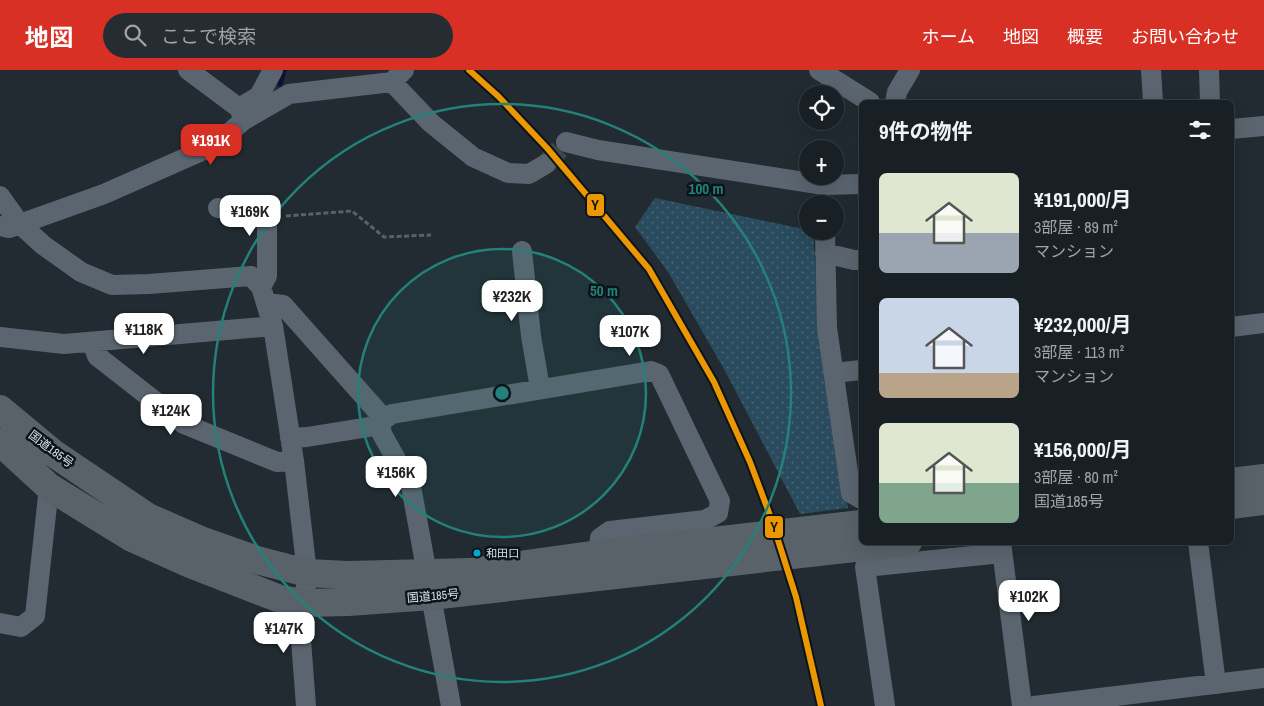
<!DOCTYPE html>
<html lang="ja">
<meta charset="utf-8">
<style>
body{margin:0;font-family:"Archivo Narrow","Noto Sans JP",sans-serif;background:#262d32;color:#f1f3f6;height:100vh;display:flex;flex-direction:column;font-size:19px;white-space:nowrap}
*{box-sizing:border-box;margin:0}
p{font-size:16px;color:#9fa3a7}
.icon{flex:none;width:28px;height:28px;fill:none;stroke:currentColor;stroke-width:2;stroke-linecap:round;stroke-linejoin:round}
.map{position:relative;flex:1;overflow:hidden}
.drawer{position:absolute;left:859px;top:30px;width:375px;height:445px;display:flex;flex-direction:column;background:#192025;border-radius:8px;box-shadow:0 5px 20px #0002,0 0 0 1px #373e42}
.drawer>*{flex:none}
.tools{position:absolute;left:799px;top:15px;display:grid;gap:10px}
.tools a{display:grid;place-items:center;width:45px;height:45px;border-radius:50%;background:#192025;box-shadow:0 5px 20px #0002,0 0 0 1px #373e42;font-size:25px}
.price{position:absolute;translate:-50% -42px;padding:0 11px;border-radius:10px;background:#fff;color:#222;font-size:16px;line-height:32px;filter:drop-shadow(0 1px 2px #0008)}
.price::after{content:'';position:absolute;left:50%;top:30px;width:15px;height:11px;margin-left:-8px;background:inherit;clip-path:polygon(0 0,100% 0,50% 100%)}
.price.active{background:#d93025;color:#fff}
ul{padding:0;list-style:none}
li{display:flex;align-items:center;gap:15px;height:125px;padding:0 20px}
li span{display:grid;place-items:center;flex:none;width:140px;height:100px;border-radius:8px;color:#555}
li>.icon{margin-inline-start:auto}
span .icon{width:60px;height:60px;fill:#fffc;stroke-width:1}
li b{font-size:21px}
h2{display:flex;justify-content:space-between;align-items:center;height:60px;padding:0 20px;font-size:21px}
header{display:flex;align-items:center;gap:30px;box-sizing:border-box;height:70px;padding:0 25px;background:#d93025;color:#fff}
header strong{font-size:24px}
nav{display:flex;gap:28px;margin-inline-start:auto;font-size:18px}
.search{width:350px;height:45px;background:#262d32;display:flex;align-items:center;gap:12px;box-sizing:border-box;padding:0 18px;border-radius:28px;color:#9fa3a7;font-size:19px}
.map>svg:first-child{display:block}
.grass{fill:url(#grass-dots)}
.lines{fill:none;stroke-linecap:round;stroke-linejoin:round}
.stream{stroke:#0c1135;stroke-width:5.5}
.minor-tunnel{stroke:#3c464c;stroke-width:20;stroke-dasharray:20 10;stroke-linecap:butt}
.path{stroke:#576168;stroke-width:3;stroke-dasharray:5 2.5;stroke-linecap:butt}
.minor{stroke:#5b656f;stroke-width:20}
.highway{stroke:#586268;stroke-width:28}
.rail-1-casing{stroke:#0c1419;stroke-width:10}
.rail-1{stroke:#eb9800;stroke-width:6}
.ring{fill:none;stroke:#23817a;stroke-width:2.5}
.bus-dot{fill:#00a9ce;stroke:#0c1419;stroke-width:2}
.labels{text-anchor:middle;stroke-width:5;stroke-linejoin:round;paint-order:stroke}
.bus-label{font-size:11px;fill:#d5e1e7;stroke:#0c1419;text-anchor:start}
.street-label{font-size:12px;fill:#d5e1e7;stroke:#0c1419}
.centre{fill:#23817a;stroke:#0c1419;stroke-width:2.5}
.ring-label{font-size:15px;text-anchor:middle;font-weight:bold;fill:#23817a;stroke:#0c1419;stroke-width:5;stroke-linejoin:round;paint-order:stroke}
.line-badge{stroke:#0c1419;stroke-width:2}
.pale-badge-label{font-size:14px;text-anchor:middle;font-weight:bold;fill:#111}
</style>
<header>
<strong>地図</strong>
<div class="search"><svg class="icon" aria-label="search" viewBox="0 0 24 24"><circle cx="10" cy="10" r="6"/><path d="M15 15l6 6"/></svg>ここで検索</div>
<nav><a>ホーム</a><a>地図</a><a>概要</a><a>お問い合わせ</a></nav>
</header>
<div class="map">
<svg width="1264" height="636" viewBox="0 0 1264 636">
<defs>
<pattern id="grass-dots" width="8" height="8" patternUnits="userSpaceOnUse" patternTransform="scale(1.25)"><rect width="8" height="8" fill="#294b5d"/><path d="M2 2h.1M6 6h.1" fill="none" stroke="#476574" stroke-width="1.8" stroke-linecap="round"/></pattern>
</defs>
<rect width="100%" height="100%" fill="#212b31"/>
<path class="grass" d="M655,128L813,161L821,273L848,438L800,444L724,299L668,202L635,157Z"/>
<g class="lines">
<path class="stream" d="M280,14L284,0"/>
<path class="minor-tunnel" d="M546,94L566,72"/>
<path class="path" d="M286,146L352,141L384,167L431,165"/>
<path class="minor" d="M188,0L239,38L244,50
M819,0L870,32
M1151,0L1153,32
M1209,0L1210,32
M392,12L431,53L473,87L508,103L529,104L546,94
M895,32L897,22L910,0
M239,38L259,26L273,0
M1231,59L1264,56
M566,72L598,80L824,115L861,114
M0,126L20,154L43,175L81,202L112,215L149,214L251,206L261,217L273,256
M218,138L267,147V206L261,217
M0,156L9,158L104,124L215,75L244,50L289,24L392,12L404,0
M825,161L827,258L851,423L861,429
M522,181L531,266L540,318
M825,183L854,190H861
M266,233L283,235L378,342L382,364L411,416L427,504
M1231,257L1264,253
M0,267L64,274L273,256L294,391L307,503L301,570L306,636
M92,272L97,286L184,354L277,392L294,391
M834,303L861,300
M290,368L307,367L369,357L375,355L392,344L651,301L659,304L720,431L718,443L705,450L610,461L600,468L598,484
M1001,472L1022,636
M1198,472L1216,614
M431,526L451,636
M0,553L21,557L35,546L49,417
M885,636L865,497L1002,483
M1034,636L1264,608"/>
<path class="highway" d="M0,339L53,383L148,447L203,471L257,490L307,503L348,505L471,502L598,484L861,454
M0,372L49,417L132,468L190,494L280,529L305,533L348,532L431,526L908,472
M1231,412L1264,408
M1231,435L1264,431"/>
<g class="rail-1-casing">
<path id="rail-1" d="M469,0L498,26L547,78L649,199L714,312L750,392L771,448L796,527L821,636"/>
</g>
<use href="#rail-1" class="rail-1"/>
</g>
<circle cx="502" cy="323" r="144" fill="#23817a" fill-opacity=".12"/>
<g class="ring">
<circle cx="502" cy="323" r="144"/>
<circle cx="502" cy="323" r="289"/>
</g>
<circle class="bus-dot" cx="477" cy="483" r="4.5"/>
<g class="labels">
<g class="bus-label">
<text x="486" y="487">和田口</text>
</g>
<g class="street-label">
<text transform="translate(51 379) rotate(37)" y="4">国道185号</text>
<text transform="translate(433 526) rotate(-5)" y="4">国道185号</text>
</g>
</g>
<circle cx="502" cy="323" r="8" class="centre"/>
<g class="ring-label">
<text x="706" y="124">100 m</text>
<text x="604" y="226">50 m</text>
</g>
<g class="line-badge">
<rect x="586" y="123" width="19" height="24" rx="5" fill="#eb9800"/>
<rect x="764" y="445" width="20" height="24" rx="5" fill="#eb9800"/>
</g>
<g class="pale-badge-label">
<text x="595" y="140">Y</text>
<text x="774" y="462">Y</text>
</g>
</svg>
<div class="tools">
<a><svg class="icon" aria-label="locate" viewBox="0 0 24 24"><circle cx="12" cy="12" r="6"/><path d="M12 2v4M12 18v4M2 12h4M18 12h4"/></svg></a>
<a>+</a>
<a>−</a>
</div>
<b class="price active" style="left:211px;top:96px">¥191K</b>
<b class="price" style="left:250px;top:167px">¥169K</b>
<b class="price" style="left:512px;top:252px">¥232K</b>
<b class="price" style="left:144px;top:285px">¥118K</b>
<b class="price" style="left:630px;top:287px">¥107K</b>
<b class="price" style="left:171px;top:366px">¥124K</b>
<b class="price" style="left:396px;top:428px">¥156K</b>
<b class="price" style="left:1029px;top:552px">¥102K</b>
<b class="price" style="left:284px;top:584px">¥147K</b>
<section class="drawer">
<h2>9件の物件<svg class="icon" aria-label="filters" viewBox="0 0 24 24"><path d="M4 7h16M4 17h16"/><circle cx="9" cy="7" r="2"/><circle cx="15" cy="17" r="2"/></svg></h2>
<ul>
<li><span style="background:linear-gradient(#dfe7d0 60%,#9aa5b1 0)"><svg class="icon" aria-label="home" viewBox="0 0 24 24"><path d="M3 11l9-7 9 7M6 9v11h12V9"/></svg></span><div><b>¥191,000/月</b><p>3部屋 · 89 m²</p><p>マンション</p></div></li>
<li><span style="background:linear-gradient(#c9d6e8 75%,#b9a48a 0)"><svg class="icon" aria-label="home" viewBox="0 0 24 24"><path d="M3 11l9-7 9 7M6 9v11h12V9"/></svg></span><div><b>¥232,000/月</b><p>3部屋 · 113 m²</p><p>マンション</p></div></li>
<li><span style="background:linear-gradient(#dfe7d0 60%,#7fa58c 0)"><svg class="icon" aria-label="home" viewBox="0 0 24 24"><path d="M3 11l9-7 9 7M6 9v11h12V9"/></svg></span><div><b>¥156,000/月</b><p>3部屋 · 80 m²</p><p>国道185号</p></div></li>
</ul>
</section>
</div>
